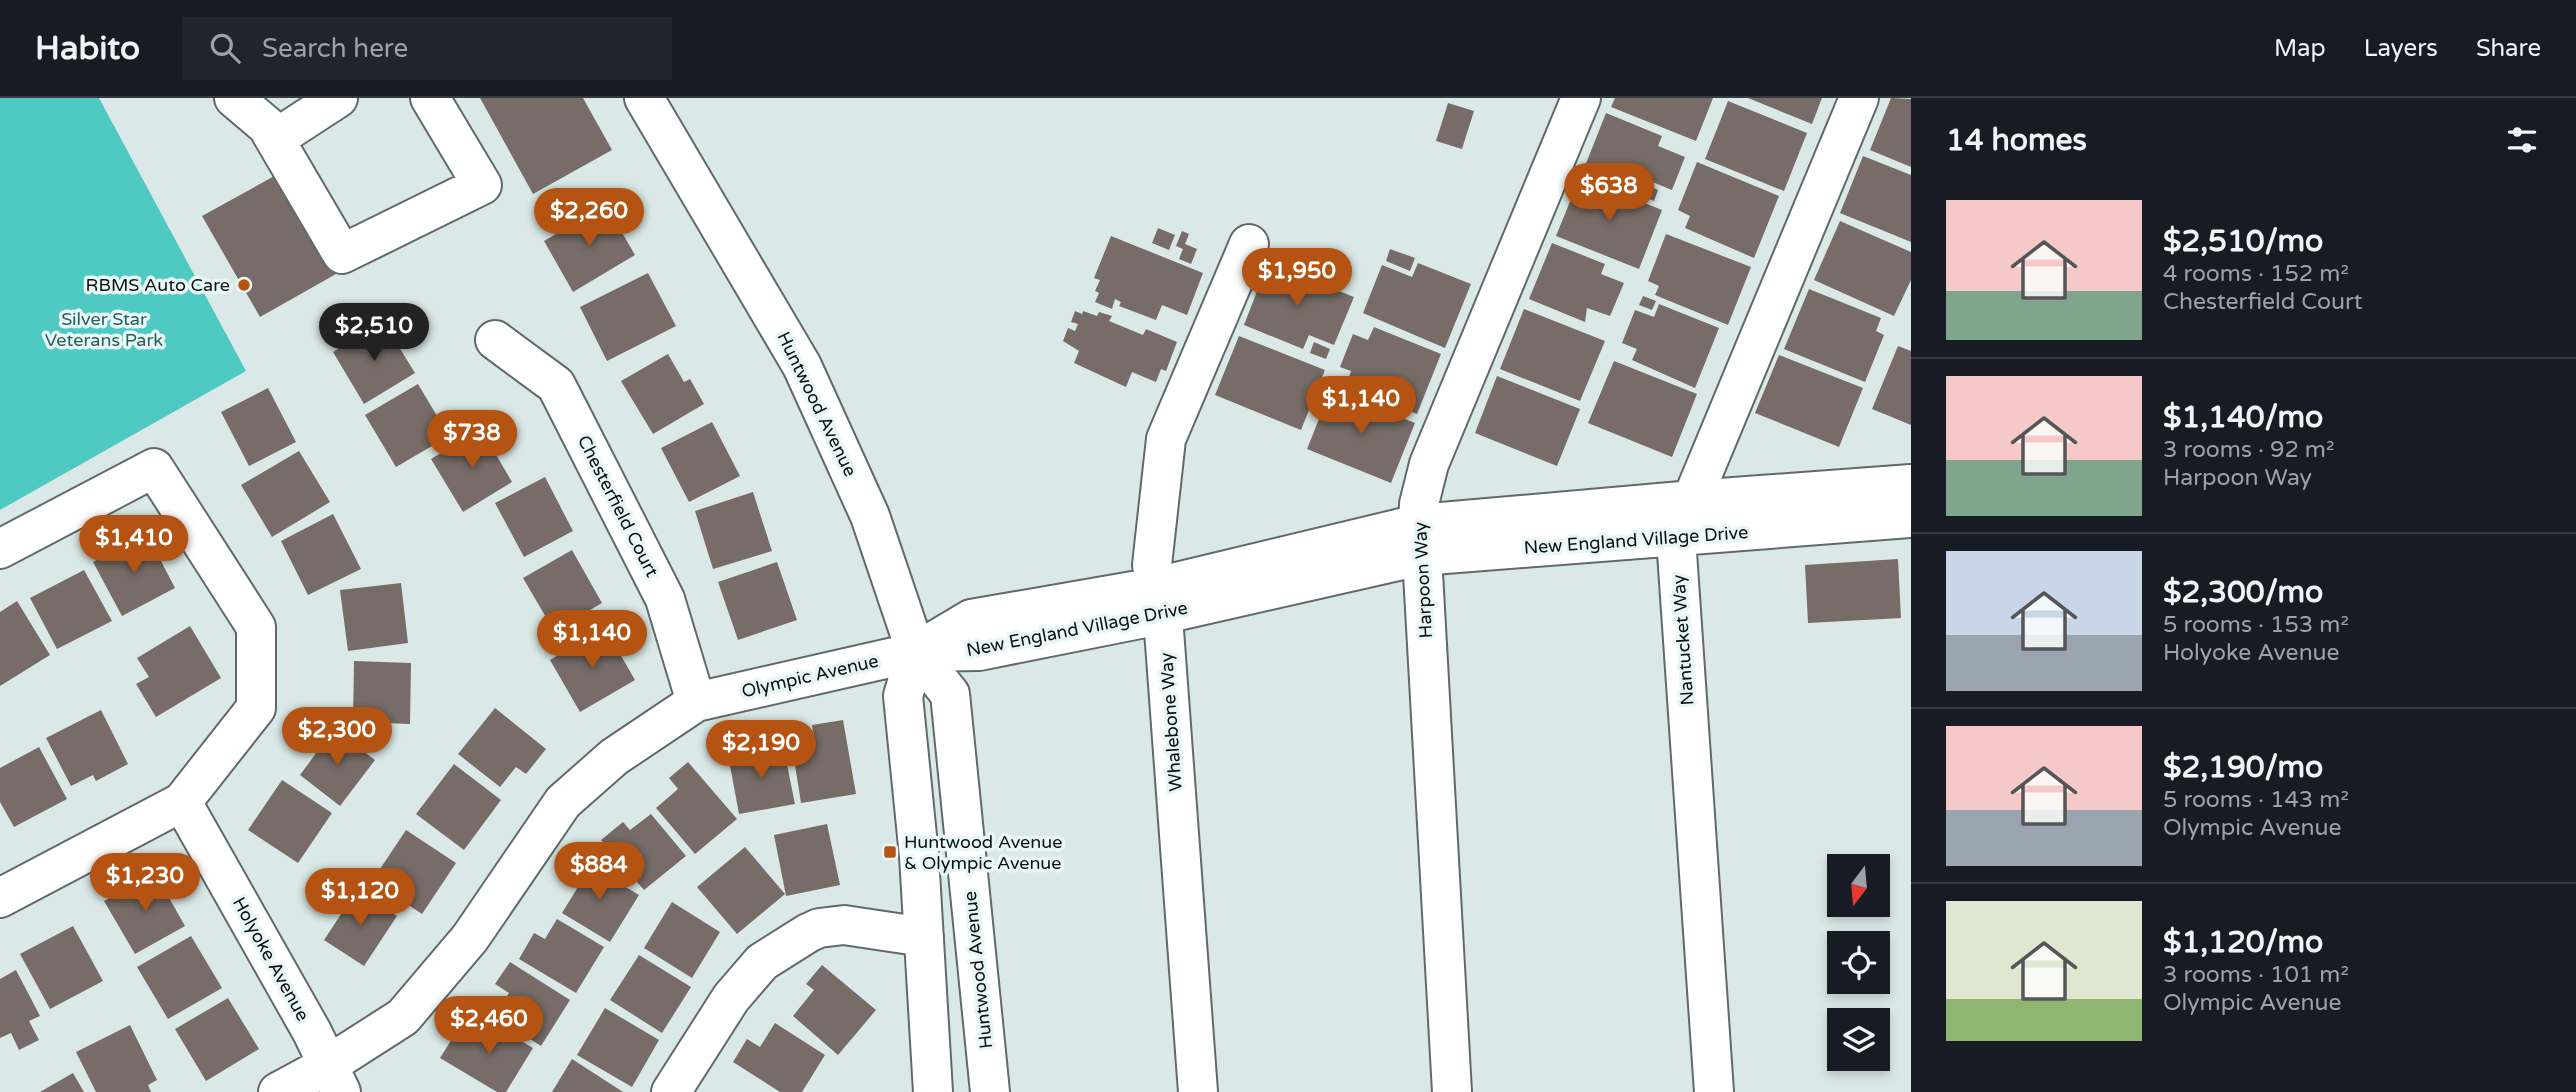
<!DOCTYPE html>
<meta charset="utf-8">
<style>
body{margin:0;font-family:"Varela Round",sans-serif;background:#20242c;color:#f1f3f6;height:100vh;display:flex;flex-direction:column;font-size:26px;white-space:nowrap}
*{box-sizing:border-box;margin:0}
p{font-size:23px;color:#9ea1a6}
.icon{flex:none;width:38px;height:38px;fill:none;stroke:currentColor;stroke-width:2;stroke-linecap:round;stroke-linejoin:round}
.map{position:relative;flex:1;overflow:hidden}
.details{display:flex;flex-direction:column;background:#171b24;width:665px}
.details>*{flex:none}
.needle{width:46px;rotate:196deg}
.controls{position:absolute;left:1827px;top:756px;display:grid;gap:14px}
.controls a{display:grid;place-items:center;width:63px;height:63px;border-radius:0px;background:#171b24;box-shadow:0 4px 10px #0003;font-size:35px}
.price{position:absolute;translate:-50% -60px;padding:0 16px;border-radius:24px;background:#b55412;color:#fff;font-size:23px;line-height:46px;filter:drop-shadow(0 2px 4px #0008)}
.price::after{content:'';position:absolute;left:50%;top:42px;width:21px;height:16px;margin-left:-10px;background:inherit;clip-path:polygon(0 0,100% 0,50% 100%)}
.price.current{background:#222;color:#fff}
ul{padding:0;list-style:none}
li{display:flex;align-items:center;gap:21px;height:175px;padding:0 35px}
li+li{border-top:2px solid #363941}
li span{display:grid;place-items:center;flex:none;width:196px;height:140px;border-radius:0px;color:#555}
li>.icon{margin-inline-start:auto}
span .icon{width:84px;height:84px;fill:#fffc;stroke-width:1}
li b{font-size:30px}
h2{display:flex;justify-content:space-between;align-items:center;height:84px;padding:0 35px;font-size:30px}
header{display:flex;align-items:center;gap:42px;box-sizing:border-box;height:98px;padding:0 35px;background:#171b24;border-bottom:2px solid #363941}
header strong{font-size:33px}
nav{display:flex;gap:38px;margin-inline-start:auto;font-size:24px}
.search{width:490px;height:63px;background:#20242c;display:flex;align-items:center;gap:18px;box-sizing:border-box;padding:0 24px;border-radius:0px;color:#9ea1a6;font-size:26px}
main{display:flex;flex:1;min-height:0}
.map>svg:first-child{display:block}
.green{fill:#4fcac2}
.building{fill:#776c67}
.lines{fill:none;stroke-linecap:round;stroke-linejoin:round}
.minor-casing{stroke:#5e6b6a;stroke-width:42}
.minor{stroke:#fff;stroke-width:38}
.poi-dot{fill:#b55412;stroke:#e8f6f5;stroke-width:2.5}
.labels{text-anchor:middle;stroke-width:7;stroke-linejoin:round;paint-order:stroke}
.poi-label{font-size:18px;fill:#0b1010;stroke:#e8f6f5;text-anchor:end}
.park-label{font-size:18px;fill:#24615d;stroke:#e8f6f5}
.street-label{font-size:18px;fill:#0b1010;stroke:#e8f6f5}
</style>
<header>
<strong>Habito</strong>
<div class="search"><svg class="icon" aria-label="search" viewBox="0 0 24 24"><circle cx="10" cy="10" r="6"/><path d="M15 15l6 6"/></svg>Search here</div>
<nav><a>Map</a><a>Layers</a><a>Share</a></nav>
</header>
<main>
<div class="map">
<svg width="1911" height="994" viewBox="0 0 1911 994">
<rect width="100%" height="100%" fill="#dae9e7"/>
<path class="green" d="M0,0H99L246,273L0,412Z"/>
<path class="building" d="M480,0H583L612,52L533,96Z
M1615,0H1713L1696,43L1611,9Z
M1748,0H1822L1812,26Z
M1891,0L1911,1V69L1870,52Z
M1728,3L1807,35L1784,93L1705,61Z
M1448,5L1474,13L1462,51L1436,43Z
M1606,15L1662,38L1658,48L1685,59L1672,92L1645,81L1639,95L1583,73Z
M1863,58L1911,77V144L1840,115Z
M1697,64L1779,98L1754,160L1685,130L1690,118L1678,112Z
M278,76L336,176L260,219L202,118Z
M1580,79L1662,112L1639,171L1556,138Z
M1646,86L1658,92L1654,103L1641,97Z
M606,107L635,157L573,194L544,143Z
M1840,123L1911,154V182L1894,218L1814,182Z
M1158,130L1175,137L1169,152L1152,145Z
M1182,133L1189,136L1185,146L1197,151L1191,166L1179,161L1183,151L1176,148Z
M1666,136L1751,169L1728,227L1655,197L1659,188L1648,183Z
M1111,138L1203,175L1187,217L1162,207L1156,222L1119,208L1121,204L1115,201L1112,211L1095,204L1099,195L1095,193L1100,182L1094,180Z
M1552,145L1605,166L1601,176L1624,185L1610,218L1587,210L1585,224L1529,201Z
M1390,151L1415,160L1410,173L1386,163Z
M1268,165L1354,199L1334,247L1309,237L1303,251L1244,227Z
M1418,165L1471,186L1445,250L1363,215L1382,167L1412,179Z
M648,175L676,228L607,263L580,209Z
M1809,191L1881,220L1876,233L1884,237L1865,284L1784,251Z
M1643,198L1656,203L1652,212L1639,207Z
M1659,206L1719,230L1695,290L1632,262L1637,251L1622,245L1635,212L1654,219Z
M1524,211L1605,243L1580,303L1500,271Z
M1075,213L1082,216L1083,213L1097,218L1099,214L1112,218L1109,223L1143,237L1146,231L1177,244L1166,273L1161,271L1156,284L1132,274L1126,289L1074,265L1079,253L1063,243L1068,230L1075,233L1078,226L1071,224Z
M383,223L415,275L364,306L333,254Z
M1374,229L1441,256L1417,316L1346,288L1351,273L1340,269L1353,236L1368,242Z
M1239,238L1325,272L1301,332L1215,297Z
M1314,244L1330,251L1326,261L1310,255Z
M1898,248L1911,253V327L1872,311Z
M668,256L684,284L690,281L704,306L653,336L621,283Z
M1779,257L1863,290L1839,349L1755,315Z
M1614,263L1697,296L1672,359L1588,325Z
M1497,278L1580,311L1557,368L1475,335Z
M418,286L449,338L396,369L365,317Z
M268,290L296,344L249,368L221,314Z
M1331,291L1415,325L1391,385L1307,351Z
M712,324L740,378L689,404L661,350Z
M481,331L512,384L463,414L431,361Z
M299,353L330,404L272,439L241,387Z
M545,379L573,433L524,459L495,405Z
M753,394L772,453L713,471L695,413Z
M333,416L361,471L308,497L281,443Z
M147,436L175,490L122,518L93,464Z
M572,452L602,505L554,533L523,480Z
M1898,461L1901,520L1808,525L1805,467Z
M777,464L797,522L738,542L718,484Z
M84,472L112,523L57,551L30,500Z
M401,485L408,545L348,553L340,492Z
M17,503L50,557L0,588V514Z
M190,528L221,580L156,619L136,586L149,579L137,560Z
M605,530L635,582L580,614L550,562Z
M354,563L411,565L410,626L353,624Z
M495,610L546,651L526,676L516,669L500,689L458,656Z
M101,612L128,666L96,683L93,677L71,688L46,640Z
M843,622L856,696L801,705L792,648L815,645L812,627Z
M334,631L375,662L340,708L300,677Z
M783,647L795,706L739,716L728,657Z
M39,649L67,701L14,729L0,704V670Z
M688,664L737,721L695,756L656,710L678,691L669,680Z
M454,666L501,702L464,752L416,716Z
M282,682L332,715L298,765L248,732Z
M651,716L686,758L644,792L601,742L623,724L630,732Z
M827,726L840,787L786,798L774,737Z
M406,732L456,765L422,816L372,783Z
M745,749L785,796L737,836L697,789Z
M583,763L639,797L610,844L562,815L578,789L570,784Z
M155,775L185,828L135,856L104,803Z
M357,792L397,818L364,868L324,842Z
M672,804L720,834L692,880L644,850Z
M557,821L604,849L576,895L519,861L534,835L545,841Z
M73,828L103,883L50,911L20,856Z
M191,838L222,890L168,921L137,869Z
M639,857L691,889L662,935L610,902Z
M510,864L570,902L541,948L494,918L509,895L495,886Z
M822,867L876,912L838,957L793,918L814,892L806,886Z
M16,872L40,918L29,923L39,942L19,952L11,935L0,940V881Z
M228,900L259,951L206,983L175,931Z
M605,910L659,942L632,989L577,957Z
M483,920L533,950L506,994H497L440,960L455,936L469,944Z
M775,925L825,957L802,994H780L733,964L747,941L760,949Z
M130,927L157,982L148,987L151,994H96L76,954Z
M572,961L623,994H552Z
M73,975L84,994H40Z"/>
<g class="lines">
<g class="minor-casing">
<path id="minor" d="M234,0L267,28L342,156L482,87L430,0
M644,0L802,268L870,418L916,554L950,596L990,994
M275,41L338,0
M495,242L556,287L665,501L696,604
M0,451L154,370L256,529V610L182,704L312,934L341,994
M919,552L971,521L1156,489L1418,426L1693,402L1911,386
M916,554L903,598L919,758L933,994
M0,800L182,704
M278,994L328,967L403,919L470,840L563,704L614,659L696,604L916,554L979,553L1160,517L1420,458L1911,420
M671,994L731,900L762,864L808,835L819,830L844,827L924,839
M1198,994L1164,532L1152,467L1166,341L1249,146
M1452,994L1423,475L1418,426L1419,406L1429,366L1581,0
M1714,994L1676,440L1859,0"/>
</g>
<use href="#minor" class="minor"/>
</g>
<g class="poi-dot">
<circle cx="244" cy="187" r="7"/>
<rect x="883" y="747" width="14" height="14" rx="3.5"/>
</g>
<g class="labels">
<g class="poi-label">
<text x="230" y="193">RBMS Auto Care</text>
<text x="904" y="750" text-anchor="start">Huntwood Avenue<tspan x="904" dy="21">&amp; Olympic Avenue</tspan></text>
</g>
<g class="park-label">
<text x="104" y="227">Silver Star<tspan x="104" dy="21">Veterans Park</tspan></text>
</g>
<g class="street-label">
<text transform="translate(817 306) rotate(64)" y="6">Huntwood Avenue</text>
<text transform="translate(618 408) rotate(63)" y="6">Chesterfield Court</text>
<text transform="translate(1636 442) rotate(-4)" y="6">New England Village Drive</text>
<text transform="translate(1423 482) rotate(-93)" y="6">Harpoon Way</text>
<text transform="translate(1077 531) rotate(-11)" y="6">New England Village Drive</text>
<text transform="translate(1683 542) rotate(-94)" y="6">Nantucket Way</text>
<text transform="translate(810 578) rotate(-13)" y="6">Olympic Avenue</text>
<text transform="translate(1171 624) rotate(-94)" y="6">Whalebone Way</text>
<text transform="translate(271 861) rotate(61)" y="6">Holyoke Avenue</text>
<text transform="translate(978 872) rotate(-96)" y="6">Huntwood Avenue</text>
</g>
</g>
</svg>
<div class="controls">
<a><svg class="needle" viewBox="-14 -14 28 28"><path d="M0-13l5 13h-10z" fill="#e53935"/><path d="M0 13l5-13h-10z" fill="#9ea1a6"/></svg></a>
<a><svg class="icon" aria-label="locate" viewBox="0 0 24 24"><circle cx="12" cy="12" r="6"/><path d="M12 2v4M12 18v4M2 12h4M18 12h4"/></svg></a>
<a><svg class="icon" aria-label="layers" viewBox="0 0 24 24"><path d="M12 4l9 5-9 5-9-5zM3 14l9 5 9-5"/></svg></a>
</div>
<b class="price" style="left:1609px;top:125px">$638</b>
<b class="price" style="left:589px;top:150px">$2,260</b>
<b class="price" style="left:1297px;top:210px">$1,950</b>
<b class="price current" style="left:374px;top:265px">$2,510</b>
<b class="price" style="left:1361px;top:338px">$1,140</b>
<b class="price" style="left:472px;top:372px">$738</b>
<b class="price" style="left:134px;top:477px">$1,410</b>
<b class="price" style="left:592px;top:572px">$1,140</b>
<b class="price" style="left:337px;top:669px">$2,300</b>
<b class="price" style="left:761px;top:682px">$2,190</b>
<b class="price" style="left:599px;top:804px">$884</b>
<b class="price" style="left:145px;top:815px">$1,230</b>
<b class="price" style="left:360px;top:830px">$1,120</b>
<b class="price" style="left:489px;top:958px">$2,460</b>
</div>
<section class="details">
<h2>14 homes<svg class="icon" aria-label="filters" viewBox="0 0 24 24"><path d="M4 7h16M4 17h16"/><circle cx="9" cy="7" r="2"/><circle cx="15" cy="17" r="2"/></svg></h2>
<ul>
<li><span style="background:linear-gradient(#f6c9c9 65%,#7fa58c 0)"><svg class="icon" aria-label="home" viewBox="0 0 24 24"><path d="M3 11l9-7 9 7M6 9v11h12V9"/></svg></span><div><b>$2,510/mo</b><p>4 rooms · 152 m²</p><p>Chesterfield Court</p></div></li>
<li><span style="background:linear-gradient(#f6c9c9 60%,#7fa58c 0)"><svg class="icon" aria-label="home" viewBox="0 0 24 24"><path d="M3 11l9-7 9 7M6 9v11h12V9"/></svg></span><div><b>$1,140/mo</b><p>3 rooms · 92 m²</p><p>Harpoon Way</p></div></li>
<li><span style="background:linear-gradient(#c9d6e8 60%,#9aa5b1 0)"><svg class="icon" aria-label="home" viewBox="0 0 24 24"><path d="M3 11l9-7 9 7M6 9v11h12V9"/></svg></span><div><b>$2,300/mo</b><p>5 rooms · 153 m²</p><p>Holyoke Avenue</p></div></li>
<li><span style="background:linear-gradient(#f6c9c9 60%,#9aa5b1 0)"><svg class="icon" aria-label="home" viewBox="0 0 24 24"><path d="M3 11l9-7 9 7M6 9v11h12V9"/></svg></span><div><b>$2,190/mo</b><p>5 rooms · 143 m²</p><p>Olympic Avenue</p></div></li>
<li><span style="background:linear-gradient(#dfe7d0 70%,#8fb573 0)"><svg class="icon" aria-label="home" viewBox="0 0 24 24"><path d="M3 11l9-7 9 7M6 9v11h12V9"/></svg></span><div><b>$1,120/mo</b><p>3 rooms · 101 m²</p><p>Olympic Avenue</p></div></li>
</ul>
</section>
</main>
